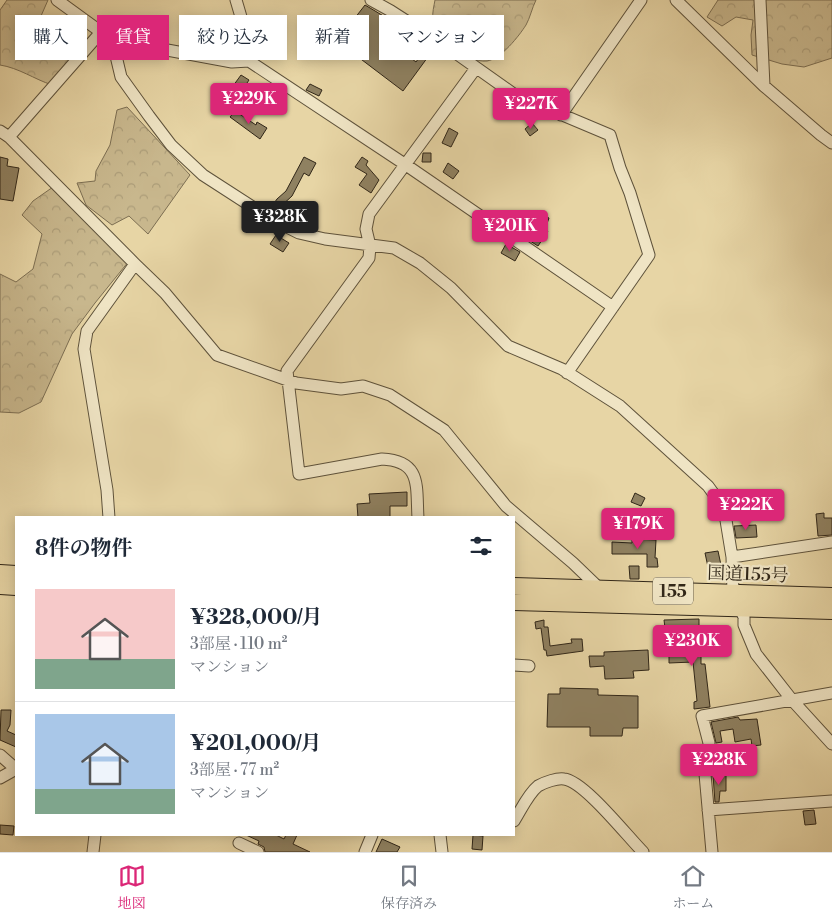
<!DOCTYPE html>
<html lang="ja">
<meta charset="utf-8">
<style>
body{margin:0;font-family:"Libre Bodoni","Noto Serif JP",serif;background:#f2f2f3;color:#1f2937;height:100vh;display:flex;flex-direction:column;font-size:19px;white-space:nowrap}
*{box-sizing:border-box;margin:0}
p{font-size:16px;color:#747a83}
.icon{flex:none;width:28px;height:28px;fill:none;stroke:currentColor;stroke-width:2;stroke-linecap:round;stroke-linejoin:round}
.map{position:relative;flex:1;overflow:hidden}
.drawer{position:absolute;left:15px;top:516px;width:500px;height:320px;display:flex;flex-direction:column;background:#fff;border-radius:0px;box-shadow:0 2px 12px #0003}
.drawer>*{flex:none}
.banner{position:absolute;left:15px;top:15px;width:500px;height:45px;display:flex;gap:10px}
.price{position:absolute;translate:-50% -42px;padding:0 11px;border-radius:5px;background:#db2777;color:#fff;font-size:16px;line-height:32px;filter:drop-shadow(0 1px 2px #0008)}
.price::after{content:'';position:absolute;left:50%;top:30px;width:15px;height:11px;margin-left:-8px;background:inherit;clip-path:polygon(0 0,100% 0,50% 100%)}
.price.active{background:#222;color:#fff}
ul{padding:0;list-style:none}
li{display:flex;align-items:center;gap:15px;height:125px;padding:0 20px}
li+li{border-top:1px solid #e0e1e3}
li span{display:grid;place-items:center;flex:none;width:140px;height:100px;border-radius:0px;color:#555}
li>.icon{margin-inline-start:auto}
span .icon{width:60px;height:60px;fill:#fffc;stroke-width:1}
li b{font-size:21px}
h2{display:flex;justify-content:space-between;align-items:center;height:60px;padding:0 20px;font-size:21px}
.chip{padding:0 18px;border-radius:0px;background:#fff;box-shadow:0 2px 12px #0003;font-size:18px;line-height:45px}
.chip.active{background:#db2777;color:#fff}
.menu{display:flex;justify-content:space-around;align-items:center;height:70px;border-top:1px solid #e0e1e3;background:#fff;font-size:14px;color:#747a83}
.menu a{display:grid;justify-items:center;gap:2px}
.menu .active{color:#db2777}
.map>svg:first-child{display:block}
.forest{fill:url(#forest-crowns);stroke:#7c6e52}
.building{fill:#8f8161;stroke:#302618}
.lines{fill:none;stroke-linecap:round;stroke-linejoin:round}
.minor-casing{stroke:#5e523b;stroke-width:13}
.highway-casing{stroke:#302618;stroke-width:18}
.minor{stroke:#efe4c4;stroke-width:11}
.highway{stroke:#e7d5a5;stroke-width:16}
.labels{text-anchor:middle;stroke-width:4.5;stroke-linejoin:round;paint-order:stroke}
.shield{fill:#efe4c4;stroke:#695f4c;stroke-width:1}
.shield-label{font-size:16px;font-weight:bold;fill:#302618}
.street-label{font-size:18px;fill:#302618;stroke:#efe4c4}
</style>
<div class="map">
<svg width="832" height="852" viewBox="0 0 832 852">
<defs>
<pattern id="forest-crowns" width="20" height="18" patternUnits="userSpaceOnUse" patternTransform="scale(1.25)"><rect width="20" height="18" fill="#c8b78d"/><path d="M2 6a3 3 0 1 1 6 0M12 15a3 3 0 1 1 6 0" fill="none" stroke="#ac9d79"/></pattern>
</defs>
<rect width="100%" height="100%" fill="#e7d5a5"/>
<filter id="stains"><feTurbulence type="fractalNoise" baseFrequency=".004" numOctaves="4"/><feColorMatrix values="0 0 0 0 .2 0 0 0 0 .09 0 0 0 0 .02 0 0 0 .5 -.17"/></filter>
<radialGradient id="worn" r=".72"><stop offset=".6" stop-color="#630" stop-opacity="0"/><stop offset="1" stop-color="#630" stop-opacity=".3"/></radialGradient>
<path class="forest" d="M7,0H48L41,16L43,23L60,34L75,54L52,85C34,79 19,68 0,65V10Z
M435,0H536C532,8 530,18 526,25C519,36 501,59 487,61C465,63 439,39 433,19C432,13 434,6 435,0Z
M718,0H832V58L804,67L782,64L752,55L751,35L753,20L736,17L722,26L707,17Z
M127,107L190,175L148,234L129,216L112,225L86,205L77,183L95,181L96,171L110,145L117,110Z
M53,187L129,261L95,303L72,334L41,402L19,413L0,412V274L16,282L33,269L42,234L22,215L33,201Z"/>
<path class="building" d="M365,5L407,30L395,46L416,62L426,48L411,36L412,34L444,54V56L433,50L403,91L337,41Z
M241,75L249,80L241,92L233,86Z
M310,84L322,90L319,96L306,90Z
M235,111L256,125L257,122L267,128L260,139L230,117Z
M532,123L538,130L530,136L525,129Z
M449,128L458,133L451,147L442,143Z
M423,153H431V162H422Z
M0,157L8,159L7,166L19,168L13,201L0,199Z
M304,157L316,163L309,176L304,173L292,196L279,208L281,209L277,214L275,212L270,209L277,199L286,191Z
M362,157L368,161L366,165L379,180L371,193L359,185L367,174L355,167Z
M448,163L459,171L453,179L443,172Z
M543,216L549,218L545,229L548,231L538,246L527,239L535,229L538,231Z
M276,235L289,243L283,252L270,244Z
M506,244L520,252L515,261L501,253Z
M407,492V506H390V518H358L357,504L370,503L369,494Z
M635,493L645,498L641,506L631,502Z
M824,513V518H832V535L818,536L816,514Z
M756,525L757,537L736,538L734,526Z
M632,539L656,540L655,558H657L658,567H647V554H612V542L632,543Z
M718,551L721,565L708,567L705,553Z
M629,566H639V579H630Z
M699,619V628H665L664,620Z
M544,620V627H548L550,646L572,643L571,639H582L583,651L547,656L546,650H544L541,628L536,629L535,622Z
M669,641H701V664H705L710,707L694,709V702L697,701L693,662L669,663Z
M648,650L649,670L633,671L634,678L605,679L604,666L590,667L589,656H604V652Z
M560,688L598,689V695L638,696V728H623L622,736H590V727H547L548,694H560Z
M1,710H11L10,725L7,731L16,735V747L0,740Z
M738,717L740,720L757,719L761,745L752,746L751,739L735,742L733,729L720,731L722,742L716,743L711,722Z
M713,775H726V791H720L719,802H715Z
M814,810L816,824L805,825L803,811Z
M0,825L14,826L13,835L0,834Z
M246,835H276L284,839L286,835H297L293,844L310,852H265L264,847L258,844L259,841Z
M473,835L483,836L482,850L472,849Z
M382,839L400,847L397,852H376Z"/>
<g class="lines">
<g class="minor-casing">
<path id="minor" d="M57,0L101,32L124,42L232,62L249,61L406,165L613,307
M236,0L249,44V61
M371,0L391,11L450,49L515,95L610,135L620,168L630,193L649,255L567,373
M676,0L764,86L821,135L832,143
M760,0L764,86
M101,32L116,56L121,77L149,116L171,145L203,175L271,219L299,233L325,239L394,248L420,263L451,288L508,346L562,369L620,406L708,486L724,508L732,557L733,593L744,617V625L756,654L792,700L832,744
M561,115L641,0
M0,131L9,137L135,264L165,293L217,355L296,383L341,389L363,386L390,395L444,430L506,506L573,563L600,589
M9,137L101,32
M109,518L107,490L84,349L87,331L135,264
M418,518C416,486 422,461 382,459L299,474L287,371L369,258L370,246L366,229L369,214L476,68
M732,557L832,542
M514,665L529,666
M0,755L16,769
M0,778L16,769
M708,810L832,801
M514,821C521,810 528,794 538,786C545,782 557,778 564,779C584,781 627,836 643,852
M440,835L442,852
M239,843L258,852
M93,852L95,835
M365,852L372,835
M712,852L705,774L709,743L702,716L832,693"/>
</g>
<g class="highway-casing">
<path id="highway" d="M0,573L16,574
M0,586L16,587
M514,586L832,596
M514,602L832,611"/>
</g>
<use href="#minor" class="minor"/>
<use href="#highway" class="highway"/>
</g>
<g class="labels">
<rect class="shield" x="653" y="577.5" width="40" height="27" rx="4"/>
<g class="shield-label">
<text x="673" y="597">155</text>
</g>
<g class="street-label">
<text transform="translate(748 574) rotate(2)" y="6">国道155号</text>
</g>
</g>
<rect width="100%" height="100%" filter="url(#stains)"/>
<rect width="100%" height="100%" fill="url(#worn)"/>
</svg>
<b class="price" style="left:249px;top:125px">¥229K</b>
<b class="price" style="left:531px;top:130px">¥227K</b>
<b class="price active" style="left:280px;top:243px">¥328K</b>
<b class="price" style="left:510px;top:252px">¥201K</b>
<b class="price" style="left:746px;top:531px">¥222K</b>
<b class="price" style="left:638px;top:550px">¥179K</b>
<b class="price" style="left:692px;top:667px">¥230K</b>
<b class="price" style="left:719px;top:786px">¥228K</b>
<div class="banner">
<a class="chip">購入</a>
<a class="chip active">賃貸</a>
<a class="chip">絞り込み</a>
<a class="chip">新着</a>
<a class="chip">マンション</a>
</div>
<section class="drawer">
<h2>8件の物件<svg class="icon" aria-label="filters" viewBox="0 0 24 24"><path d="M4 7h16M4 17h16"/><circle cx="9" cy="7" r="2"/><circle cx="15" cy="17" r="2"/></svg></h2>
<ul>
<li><span style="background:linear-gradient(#f6c9c9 70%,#7fa58c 0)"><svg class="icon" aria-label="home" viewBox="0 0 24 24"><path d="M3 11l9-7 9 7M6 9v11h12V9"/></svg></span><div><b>¥328,000/月</b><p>3部屋 · 110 m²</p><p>マンション</p></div></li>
<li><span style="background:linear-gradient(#a9c7e8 75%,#7fa58c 0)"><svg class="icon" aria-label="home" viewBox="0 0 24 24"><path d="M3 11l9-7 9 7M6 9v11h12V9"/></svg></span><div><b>¥201,000/月</b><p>3部屋 · 77 m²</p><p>マンション</p></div></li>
</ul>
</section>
</div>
<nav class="menu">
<a class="active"><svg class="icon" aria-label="map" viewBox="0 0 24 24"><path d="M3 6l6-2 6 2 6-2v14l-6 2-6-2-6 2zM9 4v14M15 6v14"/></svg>地図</a>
<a><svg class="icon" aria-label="saved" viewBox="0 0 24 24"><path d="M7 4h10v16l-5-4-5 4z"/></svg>保存済み</a>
<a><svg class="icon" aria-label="home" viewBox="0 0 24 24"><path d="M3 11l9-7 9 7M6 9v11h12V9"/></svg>ホーム</a>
</nav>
